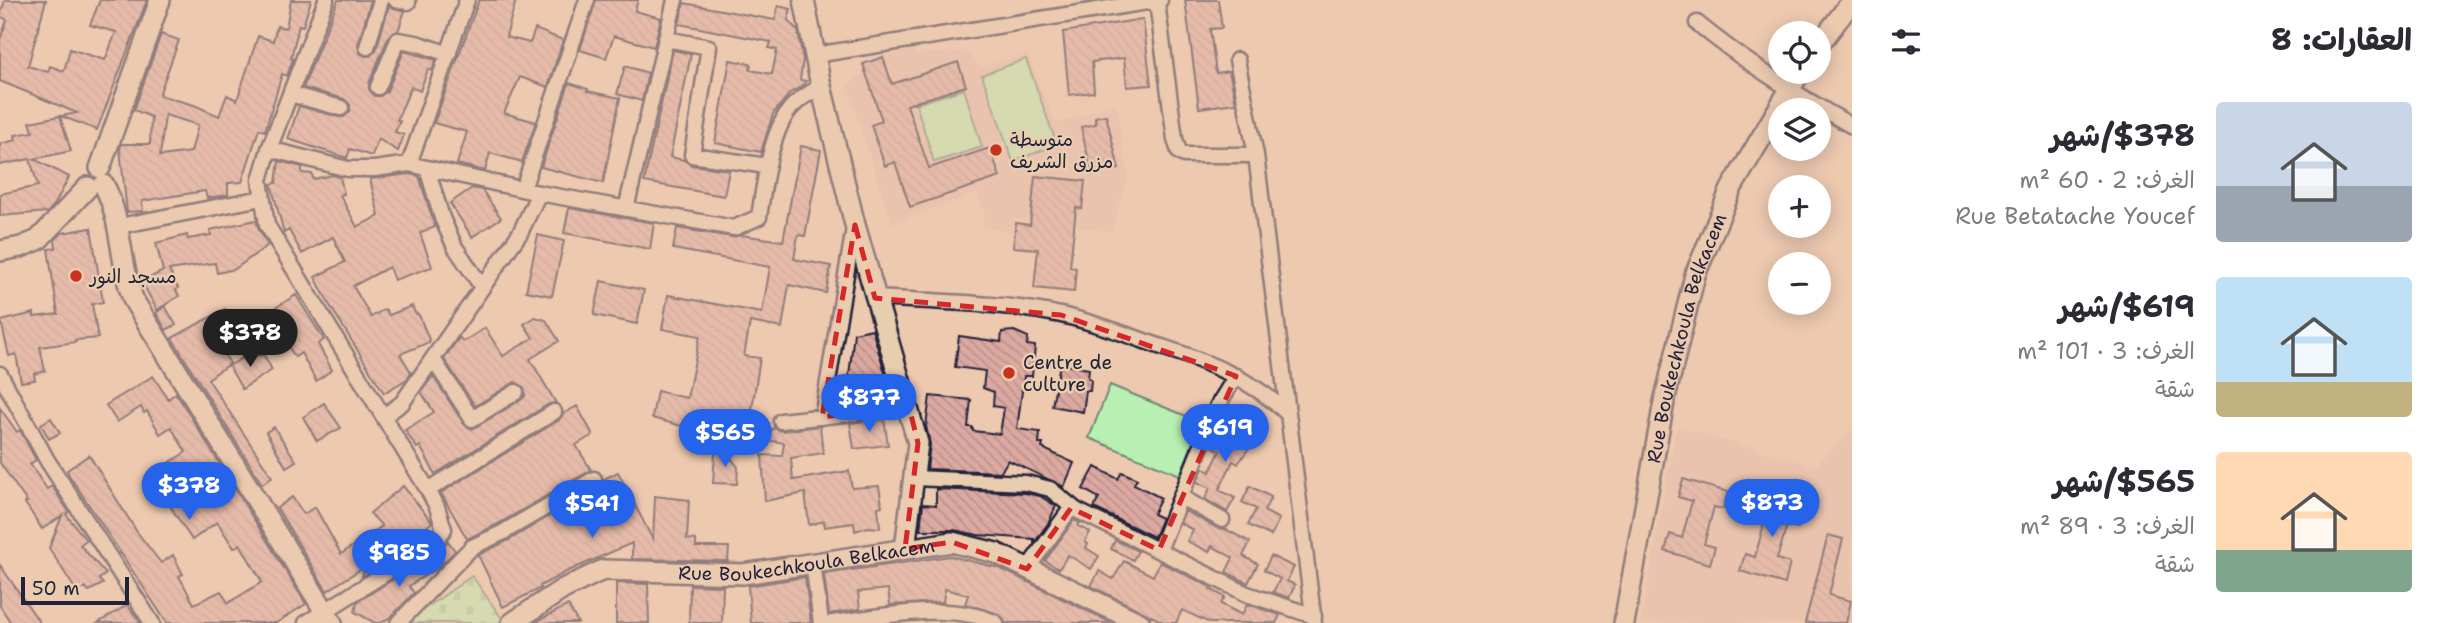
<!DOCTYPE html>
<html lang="ar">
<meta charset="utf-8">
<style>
body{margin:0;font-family:"Shantell Sans","Playpen Sans Arabic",sans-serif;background:#f7f7f7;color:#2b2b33;direction:rtl;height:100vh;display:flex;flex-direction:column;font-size:26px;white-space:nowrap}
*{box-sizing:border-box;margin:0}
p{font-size:23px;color:#7c7c81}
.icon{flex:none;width:38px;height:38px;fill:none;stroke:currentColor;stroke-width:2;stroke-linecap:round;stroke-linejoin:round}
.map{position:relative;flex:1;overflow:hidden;direction:ltr}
.sheet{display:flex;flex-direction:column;background:#fff;width:595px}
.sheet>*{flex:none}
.tools{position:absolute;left:1768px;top:21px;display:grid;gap:14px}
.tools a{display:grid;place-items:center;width:63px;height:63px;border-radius:50%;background:#fff;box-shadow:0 4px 18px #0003;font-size:35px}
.scale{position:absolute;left:21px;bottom:18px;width:108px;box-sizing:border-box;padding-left:7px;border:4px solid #22223b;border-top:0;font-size:19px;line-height:24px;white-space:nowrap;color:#22223b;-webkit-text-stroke:5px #e8cdaf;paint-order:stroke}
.price{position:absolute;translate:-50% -60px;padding:0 16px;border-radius:24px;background:#2563eb;color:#fff;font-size:23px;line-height:46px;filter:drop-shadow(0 2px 4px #0008)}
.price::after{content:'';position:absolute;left:50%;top:42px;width:21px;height:16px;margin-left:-10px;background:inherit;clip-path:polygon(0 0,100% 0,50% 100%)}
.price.active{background:#222;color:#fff}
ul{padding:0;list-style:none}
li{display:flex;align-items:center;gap:21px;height:175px;padding:0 35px}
li span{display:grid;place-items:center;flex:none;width:196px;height:140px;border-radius:7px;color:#555}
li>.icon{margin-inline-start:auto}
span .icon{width:84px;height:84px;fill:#fffc;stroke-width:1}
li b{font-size:30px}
h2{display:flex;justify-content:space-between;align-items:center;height:84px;padding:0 35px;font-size:30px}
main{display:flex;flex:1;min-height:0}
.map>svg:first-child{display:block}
.built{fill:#e4bcaa}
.cemetery{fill:url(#cemetery-stones);stroke:#6d8876;stroke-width:2}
.garden{fill:#b8efb2;stroke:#6d8876;stroke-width:2}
.building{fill:url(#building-back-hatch);stroke:#22223b;stroke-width:2;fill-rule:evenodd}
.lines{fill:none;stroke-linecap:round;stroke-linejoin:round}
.street-casing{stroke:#22223b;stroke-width:19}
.secondary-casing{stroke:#22223b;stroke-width:24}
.street{stroke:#e8cdaf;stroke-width:14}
.secondary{stroke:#e8cdaf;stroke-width:19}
.marked{fill:none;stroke:#d62828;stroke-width:5;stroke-dasharray:14 9;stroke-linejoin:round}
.poi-dot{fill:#c8321e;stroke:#e8cdaf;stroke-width:2.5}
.labels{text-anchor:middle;stroke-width:5;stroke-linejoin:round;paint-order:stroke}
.poi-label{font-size:19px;fill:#22223b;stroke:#e8cdaf;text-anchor:start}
.street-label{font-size:19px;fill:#22223b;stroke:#e8cdaf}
</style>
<main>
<section class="sheet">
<h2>العقارات: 8<svg class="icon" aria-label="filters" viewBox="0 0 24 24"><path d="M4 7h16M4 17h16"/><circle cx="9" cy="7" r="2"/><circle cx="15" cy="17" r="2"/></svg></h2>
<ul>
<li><span style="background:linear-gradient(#c9d6e8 60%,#9aa5b1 0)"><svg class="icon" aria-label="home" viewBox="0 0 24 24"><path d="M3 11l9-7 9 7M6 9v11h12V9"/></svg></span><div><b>$378/شهر</b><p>الغرف: 2 · 60 m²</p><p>Rue Betatache Youcef</p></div></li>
<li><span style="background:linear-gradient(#bfe0f5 75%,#c2b280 0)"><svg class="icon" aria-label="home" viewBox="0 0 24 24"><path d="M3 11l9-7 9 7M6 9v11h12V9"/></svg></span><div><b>$619/شهر</b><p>الغرف: 3 · 101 m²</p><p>شقة</p></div></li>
<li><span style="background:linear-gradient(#ffd9b3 70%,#7fa58c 0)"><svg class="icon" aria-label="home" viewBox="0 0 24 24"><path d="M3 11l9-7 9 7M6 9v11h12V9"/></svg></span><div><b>$565/شهر</b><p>الغرف: 3 · 89 m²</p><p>شقة</p></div></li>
</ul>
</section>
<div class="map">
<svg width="1852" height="623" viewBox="0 0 1852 623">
<defs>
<pattern id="cemetery-stones" width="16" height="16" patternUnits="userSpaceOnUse" patternTransform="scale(1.75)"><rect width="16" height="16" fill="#b8efb2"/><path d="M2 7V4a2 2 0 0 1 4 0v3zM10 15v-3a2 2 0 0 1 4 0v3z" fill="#9ecd9a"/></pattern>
<pattern id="building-back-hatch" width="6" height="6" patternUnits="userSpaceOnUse" patternTransform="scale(1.75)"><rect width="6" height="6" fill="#dca9a1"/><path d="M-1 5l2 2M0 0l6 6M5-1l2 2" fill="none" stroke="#bc918c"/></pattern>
</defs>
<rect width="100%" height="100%" fill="#edc9b0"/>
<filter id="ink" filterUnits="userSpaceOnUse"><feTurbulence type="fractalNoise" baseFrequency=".0143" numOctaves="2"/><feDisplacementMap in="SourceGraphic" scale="14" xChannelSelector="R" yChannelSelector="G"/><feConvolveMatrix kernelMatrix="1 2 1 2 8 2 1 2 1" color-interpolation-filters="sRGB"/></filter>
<g filter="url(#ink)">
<path class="built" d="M913,49L916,54L965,52L981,67L1027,55L1056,124L1116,104L1128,176L1111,231L1013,218L1011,232L982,227L985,213L977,193L892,223L847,85L862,75V64Z
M1677,427L1815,466L1852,430V623H1641Z"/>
<path class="cemetery" d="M472,576L503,620L498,623H413L410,619Z"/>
<path class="garden" d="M1026,59L1057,145L1013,161L982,75Z
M964,89L982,147L934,162L916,104Z
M1110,385L1201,422L1180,475L1089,438Z"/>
<path class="building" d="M5,0H46L28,66L48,72L50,66L64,71L70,49L105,60L116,32L90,25L100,0H147L97,130L61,116L77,113L0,81V40L7,20L0,16Z
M291,0H311L303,26L299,25L291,58L293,59L287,76L282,74L265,131L259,129L242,182L228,183V195L207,198L205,191L142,201L143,211L127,212L120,149L121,144H150L151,117L134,110L161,34L179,40L159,95L194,105L219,116L227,95L237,100L258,36L273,41L277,26L286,28ZM165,115L198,125L191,152L160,156Z
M338,0H371L358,45L360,53L365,56H370L376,50L389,6L405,11L398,31L389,36L369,83V89L374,96H380L387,91L404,51L436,60L432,71L428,69L420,91L411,87L397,120L400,121L395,132L404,135L398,151L378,139L372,156L350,149L347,158L288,139L299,106L339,117H344L350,111V105L344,99L303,88Z
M479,0H516L506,37L530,43L535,29L563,40L548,87L520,77L504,113L536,122L522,162L490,153L485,171L457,164L467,132L434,123Z
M596,0H638L635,11L661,18L654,47L614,36L606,58L580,50Z
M1185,0H1218L1222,28L1210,29L1216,73L1229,71L1236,103L1199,108Z
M684,3L775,20L778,6L791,9L788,20L798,31L803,60L800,80L806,81L802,86L790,93L773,114L761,152L715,143L730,60L751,64L750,70L772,74L777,50L769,48L771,42L679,24Z
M1143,19L1151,85L1127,87L1124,58L1092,62L1094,92L1069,95L1063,32Z
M673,50L691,54L670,157L684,160L691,165L729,170L724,196L644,182Z
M883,57L892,84L958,62L966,86L907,105L929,168L990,148L1000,177L910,207L895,162L885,166L871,125L882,121L863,64Z
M625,66L648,73L642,101L617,94Z
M569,83L588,89L587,91L620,98L603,183L541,167Z
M1106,115L1119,169L1092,175L1081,127L1096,124L1095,117Z
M60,116L71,151L34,159L69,177L55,204L48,212L0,216V194L38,186L30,159L0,165V144L16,140L15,135L33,132L30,122Z
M801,146L821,150L805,236L798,235L794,259L831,266L826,293L789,285L782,328L750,322L744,356L760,358L749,428L735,435L678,425L652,418L657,391L687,398L700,336L662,329L668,295L762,313L770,267L673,249L677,228L732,237L741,235L783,241Z
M279,161L302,167V173L312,174L313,179L333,175L340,177L344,194L340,195L357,227L379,216L370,179L409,174L419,176L435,227L420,233L432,267L394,280L389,267L353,286L371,317L385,309L389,315L412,306L415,313L419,315L430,342L400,354L411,372L407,379L384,393L329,304L315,277L345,262L333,237L302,254L289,230L284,233L271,184L276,183Z
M1035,176L1085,181L1082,209L1076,208L1070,267L1076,268L1074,292L1034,288L1038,249L1013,247L1016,223L1030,225Z
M472,188L482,190L501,218L472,237L450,203Z
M569,208L654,223L650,249L564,233Z
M256,220L259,230L268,245L235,269L217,273L215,263L169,270L178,288L176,290L179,296L157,310L142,282L163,271L156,243L187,235L188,239L211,235L210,230Z
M91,228L103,302L92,304L98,338L75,340L76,342L40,347L45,371L34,374L35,380L21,382L16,354L9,356L1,321L34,313V317L58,314L48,249L56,248L55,240L62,233Z
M538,235L564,241L552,296L526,291Z
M601,281L644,290L637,324L594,315Z
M296,295L324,340L318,344L332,370L316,381L301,353L295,357L267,313Z
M165,306L176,325L166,330L156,313Z
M225,309L236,327L213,340L230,363L208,379L272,477L262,484L172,338Z
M535,317L546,320L559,341L530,359L556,403L549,404L435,474L420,446L417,448L405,430L434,412L421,392L433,376L464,424L472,429L521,400L525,396L524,388L515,382L475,406L444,359L458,339L460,338L463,342L485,328L503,356L533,338L524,324Z
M872,329L890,389L847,393L854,333Z
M1014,331L1028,337L1027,345L1035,346L1032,376H1024L1017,429L1040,432L1039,444H1043L1042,448L1074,463L1064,487L1008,460L1001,472L927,469L930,444L926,426L930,396L971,400L968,427H972L973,431L1000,434L1004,408L993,406L994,392L983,388L985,371L955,367L959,336L1001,342L1002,332Z
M255,350L258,356L264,355L272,370L242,389L229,366Z
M1060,364L1089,369L1088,378L1091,380L1090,391H1086L1083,412L1052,406Z
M153,376L168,399L176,393L306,604L276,623H167L69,475L67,470L89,455L137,532L161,563L173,555L183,574L179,576L194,604L221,591L228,603L262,582L240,544L234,548L217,522L192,540L150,475L186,452L171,427L160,434L147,411L144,413L141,407L117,422L106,405Z
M324,403L341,428L317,441L303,417Z
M577,406L593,435L576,445L591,470L498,524L467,539L441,493L559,420L563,414Z
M0,408L17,432L20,430L36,460L30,464L47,489L52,486L69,512L66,514L86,540L80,545L106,574L99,579L103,584L89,591L85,587L77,592L49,548L62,516L42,529L25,503L27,502L0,463Z
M51,418L60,433L49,439L41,424Z
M884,419L888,445L854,449L850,423Z
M1231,421L1255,439L1238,464L1233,461L1219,490L1235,498L1227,512L1205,499L1210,488L1197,482L1203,468L1210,472L1220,451L1212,446Z
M820,426L823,453L791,458L793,480L849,471L852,488L879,486L882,506L878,507L880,528L868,527L855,531L854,523L825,527L824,521L809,525L805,493L765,501L762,455L782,456L784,443L760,439L774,428L782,431Z
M274,427L296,461L286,467L266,432Z
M715,452L727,453L738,467L737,484L713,483Z
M1095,467L1118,479L1122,472L1137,479L1134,484L1161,498L1153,514L1162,518L1154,537L1094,508L1099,498L1083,489Z
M618,472L653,540L655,496L689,500L687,539L696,540V547H729L728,561L632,559V543L566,572L540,586L541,588L503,607L478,555L507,541L599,487L604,479Z
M1683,479L1728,492L1723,509L1714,507L1704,544L1715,547L1710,564L1665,551L1670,534L1682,538L1692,501L1678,497Z
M403,486L432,522L403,551L362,577L364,567L327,591L277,508L292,497L304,514L315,507L341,554L382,526L370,513Z
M1250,486L1271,497L1264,511L1279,519L1271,536L1248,525L1256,509L1242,502Z
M936,489L1025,493L1040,496L1056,506L1049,522L1034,543V539L978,535L954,530H920L923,504L936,505Z
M1757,496L1803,508L1798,528L1787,525L1777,559L1790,563L1785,584L1740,571L1745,554L1755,557L1765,520L1752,516Z
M1185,511L1217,528L1225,529L1250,542L1243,556L1258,564L1248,583L1226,572L1233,558L1212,546L1209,552L1187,541L1193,530L1180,523Z
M1074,520L1080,523L1078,526L1090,532L1085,542L1088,544L1086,548L1099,556L1091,569L1068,555L1059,569L1045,561Z
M1828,535L1843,539L1829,595L1851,601L1846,623H1805Z
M1115,540L1138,551L1133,560L1111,549Z
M448,541L455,551L441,565L409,586L414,593L392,616L381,623H375L355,612L357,602L440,550Z
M950,556L999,568L1112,623H1005L999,614L965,604L968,595L945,589L943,602L890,605L888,589L858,592L860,609L829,614L824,574Z
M1271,556L1294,567L1287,581L1295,585L1289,598L1273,592L1280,579L1264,570Z
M1124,561L1153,576L1160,562L1211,587L1210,589L1225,597L1221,604L1242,615L1247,604L1280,615L1276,623H1210L1182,610L1176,623H1165L1091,586L1099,571L1113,579Z
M0,565L24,600L40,623H11L0,606Z
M805,577L811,623H751L748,586Z
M616,583L648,584L649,623H616Z
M690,585L723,586L722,623H689Z
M127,605L141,623H98Z
M568,605L578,623H534Z"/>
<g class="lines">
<g class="street-casing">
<path id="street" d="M396,0L408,2
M1157,2L1175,139L1179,152L1184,155H1256
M1697,23C1744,62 1799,96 1852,126
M666,39L709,47L692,155L767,166
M367,47L381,0
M815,55L1160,0
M1237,60L1256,155L1314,623
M378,87L398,40L416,43L449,54
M290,94L341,108
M269,149L348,169H375L409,164L539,193L734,228L759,217C764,186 770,134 790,109C798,99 810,93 821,86
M409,164L467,0
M427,168L442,218L455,247L482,287
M523,189L587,0
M626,209L675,0
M119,226L262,198
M875,298C937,302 1000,302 1061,315C1095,322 1129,336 1162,347C1208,362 1253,380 1288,414
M433,359L472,419L516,392
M0,374L47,460L152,623
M384,416L402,403L520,233L539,193
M822,417L854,228
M781,421L909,407
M914,478L1026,483L1050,489L1076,510L1247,594L1314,616
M428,490L554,412
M1181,497L1222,520
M1159,550L1218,405L1236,376
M813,563L821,623
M1027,569L1072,507
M306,623L435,542L444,529L437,507L428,490L267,225L260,180L269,149L326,0
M398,623L472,547L502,533L594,479
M832,623C880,617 951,601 996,623"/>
</g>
<g class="secondary-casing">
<g id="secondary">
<path d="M804,0L821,86L855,225L918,443L905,549"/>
<path d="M1818,46L1852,1"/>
<path d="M100,168L160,0"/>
<path d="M104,185C123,222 119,264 134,301L332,623"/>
<path d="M0,251L21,247L38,240L88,187"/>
<path id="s1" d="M512,623L563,589L603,570L743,574L952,542L996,553L1140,623"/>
<path id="s2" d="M1624,623L1664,402L1695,275L1731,189L1800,72"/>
</g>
</g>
<use href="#street" class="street"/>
<use href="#secondary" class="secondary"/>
</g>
</g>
<path d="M0 0H1852V623H0ZM855,225L875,298L1061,315L1236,376L1159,550L1071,508L1027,569L952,542L905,549L918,443L909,407L822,417Z" fill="#edc9b0" fill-opacity=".55" fill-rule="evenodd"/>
<path class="marked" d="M855,225L875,298L1061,315L1236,376L1159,550L1071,508L1027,569L952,542L905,549L918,443L909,407L822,417Z"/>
<g class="poi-dot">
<circle cx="996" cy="150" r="7"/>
<circle cx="76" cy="276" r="7"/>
<circle cx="1009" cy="373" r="7"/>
</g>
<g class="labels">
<g class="poi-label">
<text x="1010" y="146">متوسطة<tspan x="1010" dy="22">مزرق الشريف</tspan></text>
<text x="90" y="283">مسجد النور</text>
<text x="1023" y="369">Centre de<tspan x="1023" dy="22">culture</tspan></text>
</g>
<g class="street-label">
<text dy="7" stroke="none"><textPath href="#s2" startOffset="292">Rue Boukechkoula Belkacem</textPath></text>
<text dy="7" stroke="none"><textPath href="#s1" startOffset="310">Rue Boukechkoula Belkacem</textPath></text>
</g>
</g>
</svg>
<div class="tools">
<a><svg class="icon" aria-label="locate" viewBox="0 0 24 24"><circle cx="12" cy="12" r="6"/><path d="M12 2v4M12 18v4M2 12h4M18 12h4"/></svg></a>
<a><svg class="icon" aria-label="layers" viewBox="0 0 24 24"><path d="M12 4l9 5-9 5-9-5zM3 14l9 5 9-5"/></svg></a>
<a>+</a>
<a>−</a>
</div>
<div class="scale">50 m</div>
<b class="price active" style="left:250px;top:369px">$378</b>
<b class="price" style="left:869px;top:434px">$877</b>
<b class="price" style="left:1225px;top:464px">$619</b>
<b class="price" style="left:725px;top:469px">$565</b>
<b class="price" style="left:189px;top:522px">$378</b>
<b class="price" style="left:1772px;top:539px">$873</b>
<b class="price" style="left:592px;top:540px">$541</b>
<b class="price" style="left:399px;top:589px">$985</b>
</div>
</main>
